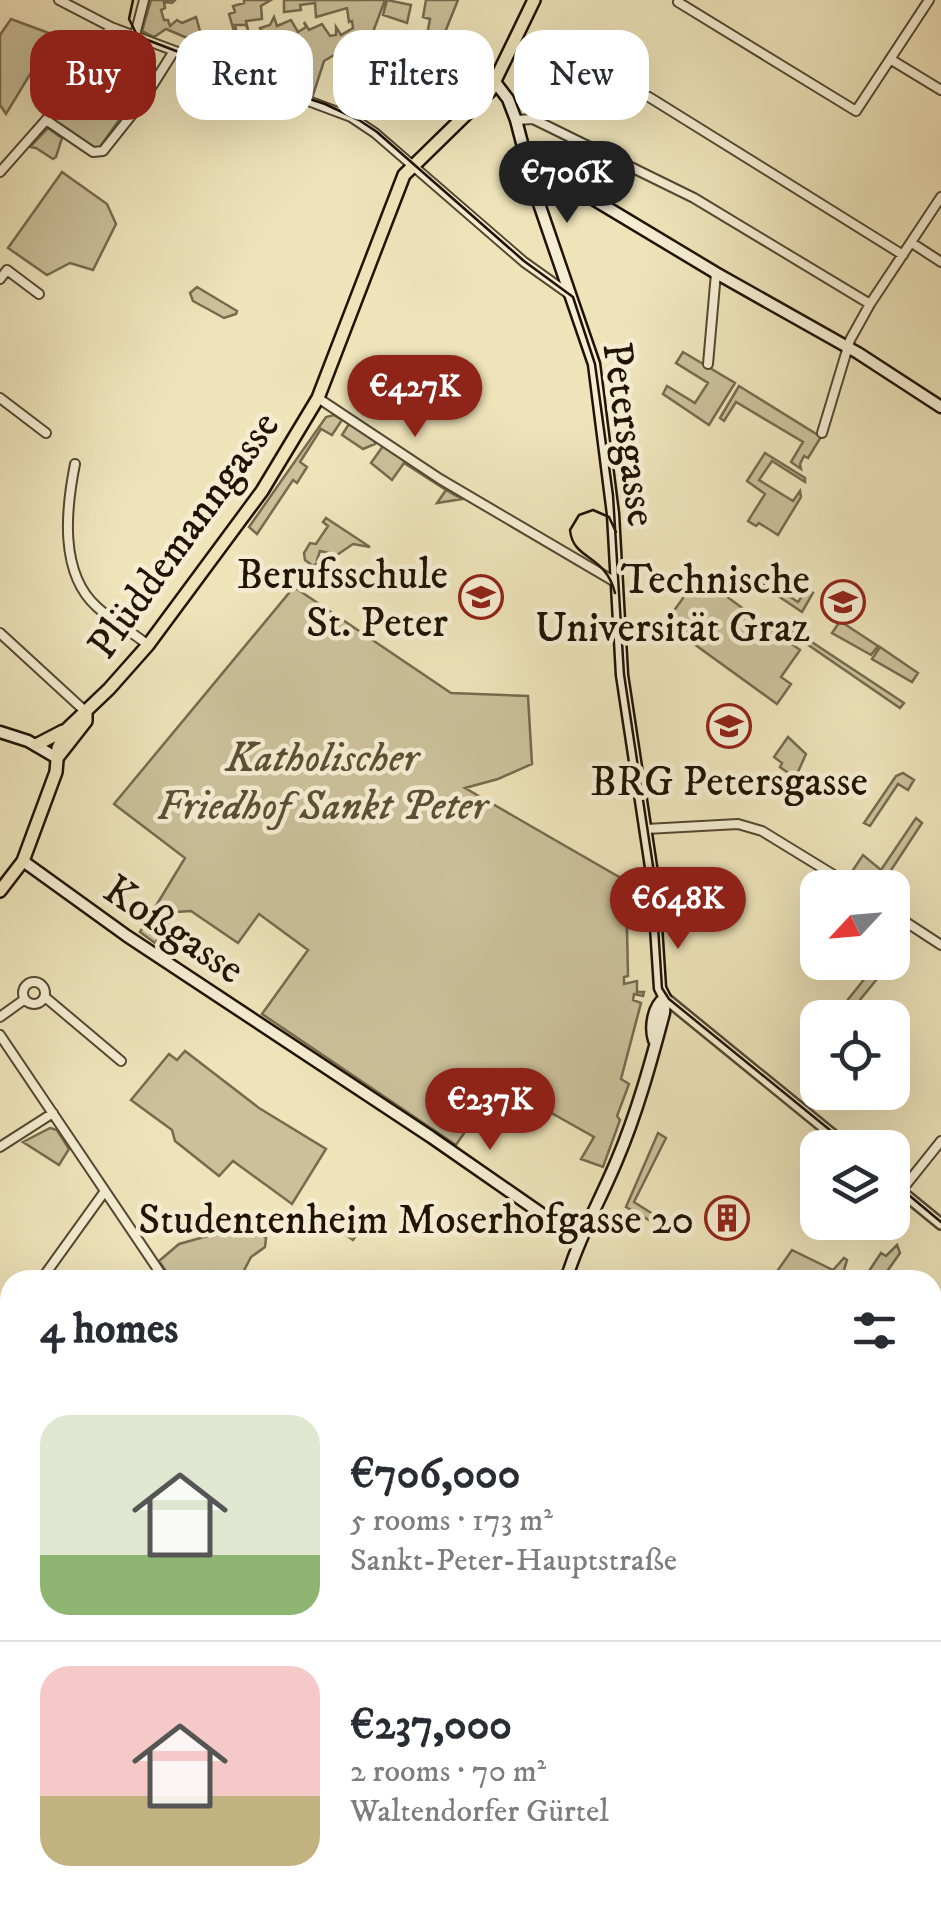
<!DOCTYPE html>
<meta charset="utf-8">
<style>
body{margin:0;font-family:"IM FELL DW Pica",serif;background:#f7f7f7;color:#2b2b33;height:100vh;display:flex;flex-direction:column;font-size:38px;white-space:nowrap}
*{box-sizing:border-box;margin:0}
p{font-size:32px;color:#7c7c81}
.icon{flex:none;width:55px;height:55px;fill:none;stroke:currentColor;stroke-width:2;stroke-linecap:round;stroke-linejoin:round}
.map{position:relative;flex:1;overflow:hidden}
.side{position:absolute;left:0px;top:1270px;width:942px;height:640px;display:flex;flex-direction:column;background:#fff;border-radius:30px 30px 0 0;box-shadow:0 10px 40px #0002}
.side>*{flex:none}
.top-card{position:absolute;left:30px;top:30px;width:882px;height:90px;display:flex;gap:20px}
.needle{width:65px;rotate:244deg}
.controls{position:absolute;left:800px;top:870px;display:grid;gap:20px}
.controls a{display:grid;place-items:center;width:110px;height:110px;border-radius:20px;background:#fff;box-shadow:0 10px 40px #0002;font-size:50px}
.price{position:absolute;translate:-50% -85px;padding:0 22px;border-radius:35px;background:#8f2418;color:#fff;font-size:32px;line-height:65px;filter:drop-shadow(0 2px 5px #0008)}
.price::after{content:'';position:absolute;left:50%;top:60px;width:30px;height:22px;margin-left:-15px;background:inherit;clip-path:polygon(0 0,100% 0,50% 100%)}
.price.on{background:#222;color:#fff}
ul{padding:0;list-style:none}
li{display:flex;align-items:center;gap:30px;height:250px;padding:0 40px}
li+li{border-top:2px solid #e1e1e2}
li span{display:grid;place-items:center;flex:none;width:280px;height:200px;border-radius:30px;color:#555}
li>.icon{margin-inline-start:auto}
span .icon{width:120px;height:120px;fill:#fffc;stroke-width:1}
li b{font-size:42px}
h2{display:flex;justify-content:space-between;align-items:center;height:120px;padding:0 40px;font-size:42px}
.pill{padding:0 35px;border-radius:30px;background:#fff;box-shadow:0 10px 40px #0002;font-size:35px;line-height:90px}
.pill.on{background:#8f2418;color:#fff}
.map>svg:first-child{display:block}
.green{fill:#cbc09a;stroke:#766a4f;stroke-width:2.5}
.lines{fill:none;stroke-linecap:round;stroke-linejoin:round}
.minor-casing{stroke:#544731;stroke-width:12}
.tertiary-casing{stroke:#544731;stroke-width:14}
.secondary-casing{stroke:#211304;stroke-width:15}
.primary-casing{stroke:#211304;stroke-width:16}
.minor{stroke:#f4edd2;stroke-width:8}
.tertiary{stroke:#f4edd2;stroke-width:9}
.secondary{stroke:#f4edd2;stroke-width:10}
.primary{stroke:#eee3b9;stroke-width:11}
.tram{stroke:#211304;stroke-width:2.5}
.labels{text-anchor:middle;stroke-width:9;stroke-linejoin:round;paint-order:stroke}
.street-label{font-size:42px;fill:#211304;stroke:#f4edd2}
.poi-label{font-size:42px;fill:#211304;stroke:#f4edd2;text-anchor:end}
.park-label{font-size:42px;font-style:italic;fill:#5c5038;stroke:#f4edd2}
</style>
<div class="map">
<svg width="941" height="1910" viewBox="0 0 941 1910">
<rect width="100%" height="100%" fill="#eee3b9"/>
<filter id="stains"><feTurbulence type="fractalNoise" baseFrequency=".002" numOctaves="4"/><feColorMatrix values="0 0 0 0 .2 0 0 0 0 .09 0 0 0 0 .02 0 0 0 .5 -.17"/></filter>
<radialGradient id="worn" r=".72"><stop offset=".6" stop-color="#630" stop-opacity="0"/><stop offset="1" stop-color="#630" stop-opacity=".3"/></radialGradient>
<path class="green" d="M151,0H175L172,3L164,2L165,8L161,10L164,20H168L170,26L177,20L182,23L196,17L204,45L166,29L154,37L142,31Z
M244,0H271L261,6L262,19L246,21L248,30L246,25H235L241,49L265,41L260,28L270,25L274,17L277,26L291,20L298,32L306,27L304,22L309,30L322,24L330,36L336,35V27L341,35L353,28L352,21L349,22L347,8L316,17L315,3L300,5L301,10L284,12V0H385L373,32L324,61L313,95L300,80L294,78L291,69L304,64L300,43L285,47L283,40L240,52L229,14L235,12L233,6L244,3Z
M387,0L411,5L407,23L383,15Z
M426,0H458L439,47L426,40L430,19L423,17Z
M11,19L54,35L6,114L0,105V35Z
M107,41L112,49L150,74L132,99L136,103L124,113L97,151L53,122Z
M48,128L62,138L56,157L53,159L36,148L30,147Z
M62,172L107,204L116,224L93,270L70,263L47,275L8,248Z
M197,287L237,311L236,314L224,318L193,301L190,293Z
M683,352L735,383L709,425L663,394L667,386L695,403L708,383L676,363Z
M739,386L821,437L808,458L804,456L800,464L801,469L791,462L803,442L736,402L724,421L720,418Z
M334,415L342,420L332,435L321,429L300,462L307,467L297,483L293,480L257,534L249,527L326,417Z
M349,424L375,440V444L363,449L342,435Z
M383,446L451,493L462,499L437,503L446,490L404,463L392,480L371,463Z
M765,453L805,478V482L772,461L759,480L793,501L800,491L801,497L778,535L759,523L756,526L748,521L765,494L747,481Z
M326,518L370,547L353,544L337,555L320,551L317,560L320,561L313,566L305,560L304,553L310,543L316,544L328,526L323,522Z
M693,572L800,650L781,677L791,684L777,704L665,623L694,583L689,578Z
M766,581L798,602L807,589L813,593L802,612L763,586Z
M294,587L451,693L528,696L532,764L498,779L465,788L626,881L628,976L624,977V984L637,981V992H644L643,996L634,994L633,1000L641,1003L621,1079L629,1084L617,1116L620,1120L603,1167L581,1159L594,1137L498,1083L456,1145L262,1014L308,950L259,914L238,943L191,911L176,912L155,943L140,932L185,858L114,804Z
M840,621L878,646L871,655L832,633Z
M785,629L795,631L904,703L900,708Z
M880,647L918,673L912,682L872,659Z
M788,737L806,754L798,772L801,782L796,790L790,789L797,779L780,767L782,763L774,757Z
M903,773L914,780L908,790L898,784L870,826L864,823L896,776Z
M916,818L922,823L880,887H867L849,876L863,855L881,870Z
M864,962L873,968L877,963H890L846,1017H834L866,977L858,970Z
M185,1051L259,1108L326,1149L292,1204L233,1161L219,1176L175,1141L172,1130L131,1100L169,1054L177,1060Z
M50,1128L57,1130L69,1149L59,1165L23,1142Z
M658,1133L666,1138L634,1202L653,1214L649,1220L626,1207Z
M352,1210L366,1220L353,1240L327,1222L332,1213L340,1217Z
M247,1225L266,1238L265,1247L251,1257L239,1280H215L207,1276L200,1280H172L159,1261L179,1244Z
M897,1245L900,1253L881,1280H863L881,1253L886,1256Z
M792,1250L833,1270L844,1258L847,1260L841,1280H771Z
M941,1577V1642L933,1650V1584Z
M248,1900H320L319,1910H251L247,1906Z
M601,1900H632L631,1910H572L571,1905Z"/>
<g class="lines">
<g class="minor-casing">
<path id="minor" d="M59,0L111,27L351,117L375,133L524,262L569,294
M678,2L856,111L929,0
M135,35L144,0
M890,59L941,90
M649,97L903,255
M46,120L93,152L103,151L142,102L174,51
M516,120L533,119L694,198L870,304
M0,172L46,120L111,27
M912,243L941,262
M0,279L7,270L39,294
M708,364L716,273
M0,398L46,433
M318,398L440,479L617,583
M822,433L850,340L870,304L941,197
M75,464C66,509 59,573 97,607C112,621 132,632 148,645
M0,633L86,712
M646,829L738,824L762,831L855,888
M892,913L941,945
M23 993a11 11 0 1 1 22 0a11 11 0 1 1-22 0Z
M45,997L121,1061
M0,1017L25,999
M0,1035L165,1280
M0,1147L53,1113
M901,1191L941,1141
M41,1280L105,1191
M0,1335L10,1322
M0,1339L10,1345
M0,1459L10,1467
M932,1470L941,1477
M932,1480L941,1485
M0,1549L10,1536
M932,1678L941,1670
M0,1695L10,1698
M932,1717L941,1723
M0,1796L10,1770
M932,1825L941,1815
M542,1900L544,1910
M787,1900L799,1910
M65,1910L66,1900
M124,1910L125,1900
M222,1910L223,1900
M400,1910L461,1900
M860,1910L869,1900"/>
</g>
<g class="tertiary-casing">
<path id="tertiary" d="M665,998L849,1148
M892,1184L941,1224
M932,1874L941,1881"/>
</g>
<g class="secondary-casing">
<path id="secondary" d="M495,82L508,99L516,120L534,189L594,364L613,514L622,675L653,880L660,988L665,998L664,1013C651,1062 637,1113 617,1160C600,1201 579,1237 566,1280
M528,164L543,169L716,273L858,353L941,407
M0,732L28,741L57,758
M23,861L127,936L431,1137L578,1239
M654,1040C650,1027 653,1006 665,998
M932,1556L941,1551
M0,1857L10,1862
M87,1900L107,1910
M711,1900L712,1910
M341,1910L342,1900"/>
</g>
<g class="primary-casing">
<path id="primary" d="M36,745L63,731
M57,758L86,721V712
M0,891L23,861L56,772L58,748L67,729L109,689L148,645L262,491L318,398L404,175L490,91L534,0"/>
</g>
<use href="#minor" class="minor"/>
<use href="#tertiary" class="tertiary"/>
<use href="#secondary" class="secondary"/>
<use href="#primary" class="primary"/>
<path class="tram" d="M133,0L129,19L136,33L145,39L246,78L325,104L359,120L377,132L524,261L573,297L595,364L613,495L624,674L655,879L662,988L669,999L852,1148
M615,593C605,553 573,561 570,530L579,515L593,510L609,517L616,532
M892,1181L941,1222
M932,1558L941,1554
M0,1856L10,1861
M90,1900L110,1910
M712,1900L714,1910"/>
</g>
<defs>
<g id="school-ring" transform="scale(2.25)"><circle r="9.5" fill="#f4edd2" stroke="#8f2418" stroke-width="1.5"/><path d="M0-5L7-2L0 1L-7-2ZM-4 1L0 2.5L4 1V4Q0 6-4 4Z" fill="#8f2418"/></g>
<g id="university-ring" transform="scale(2.25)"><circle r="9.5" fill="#f4edd2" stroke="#8f2418" stroke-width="1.5"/><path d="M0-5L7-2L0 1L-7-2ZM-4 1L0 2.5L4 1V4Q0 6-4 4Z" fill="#8f2418"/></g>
<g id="building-ring" transform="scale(2.25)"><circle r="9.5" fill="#f4edd2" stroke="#8f2418" stroke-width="1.5"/><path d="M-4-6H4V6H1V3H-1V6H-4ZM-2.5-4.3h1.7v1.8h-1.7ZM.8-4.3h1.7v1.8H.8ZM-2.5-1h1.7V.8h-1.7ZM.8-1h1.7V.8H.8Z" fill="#8f2418"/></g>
</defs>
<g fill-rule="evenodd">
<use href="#school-ring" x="481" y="597"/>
<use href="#university-ring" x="843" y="602"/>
<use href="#school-ring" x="729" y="726"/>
<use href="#building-ring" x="727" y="1218"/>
</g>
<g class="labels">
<g class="street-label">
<text transform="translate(631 434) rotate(82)" y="15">Petersgasse</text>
<text transform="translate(182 534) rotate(-54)" y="15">Plüddemanngasse</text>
<text transform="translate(175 928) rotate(34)" y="15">Koßgasse</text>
</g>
<g class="poi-label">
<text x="448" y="588">Berufsschule<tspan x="448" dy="48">St. Peter</tspan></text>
<text x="810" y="593">Technische<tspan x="810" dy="48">Universität Graz</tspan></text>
<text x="729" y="795" text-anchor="middle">BRG Petersgasse</text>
<text x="694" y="1233">Studentenheim Moserhofgasse 20</text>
</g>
<g class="park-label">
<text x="322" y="771">Katholischer<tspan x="322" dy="48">Friedhof Sankt Peter</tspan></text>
</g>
</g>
<rect width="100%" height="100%" filter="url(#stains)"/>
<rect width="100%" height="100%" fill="url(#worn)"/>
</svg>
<div class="controls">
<a><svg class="needle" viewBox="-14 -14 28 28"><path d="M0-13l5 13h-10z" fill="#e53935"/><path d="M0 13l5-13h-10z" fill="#7c7c81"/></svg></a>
<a><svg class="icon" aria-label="locate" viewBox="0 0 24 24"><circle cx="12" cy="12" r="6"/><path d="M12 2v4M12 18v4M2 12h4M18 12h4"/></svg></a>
<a><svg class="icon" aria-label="layers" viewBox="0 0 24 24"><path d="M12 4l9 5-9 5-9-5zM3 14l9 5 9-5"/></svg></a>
</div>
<b class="price on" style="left:567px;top:226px">€706K</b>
<b class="price" style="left:415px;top:440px">€427K</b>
<b class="price" style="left:678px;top:952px">€648K</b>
<b class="price" style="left:490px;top:1153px">€237K</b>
<div class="top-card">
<a class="pill on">Buy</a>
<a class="pill">Rent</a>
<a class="pill">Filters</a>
<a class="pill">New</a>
</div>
<section class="side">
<h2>4 homes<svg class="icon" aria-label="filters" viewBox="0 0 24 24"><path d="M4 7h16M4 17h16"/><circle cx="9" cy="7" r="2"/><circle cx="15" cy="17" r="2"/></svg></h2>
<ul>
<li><span style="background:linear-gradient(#dfe7d0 70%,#8fb573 0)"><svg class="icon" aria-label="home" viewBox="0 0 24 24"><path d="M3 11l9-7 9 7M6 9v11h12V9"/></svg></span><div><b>€706,000</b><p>5 rooms · 173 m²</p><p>Sankt-Peter-Hauptstraße</p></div></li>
<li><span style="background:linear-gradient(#f6c9c9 65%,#c2b280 0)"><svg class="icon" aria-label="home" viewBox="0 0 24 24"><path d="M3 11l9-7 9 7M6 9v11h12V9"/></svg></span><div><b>€237,000</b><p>2 rooms · 70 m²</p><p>Waltendorfer Gürtel</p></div></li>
</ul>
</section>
</div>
